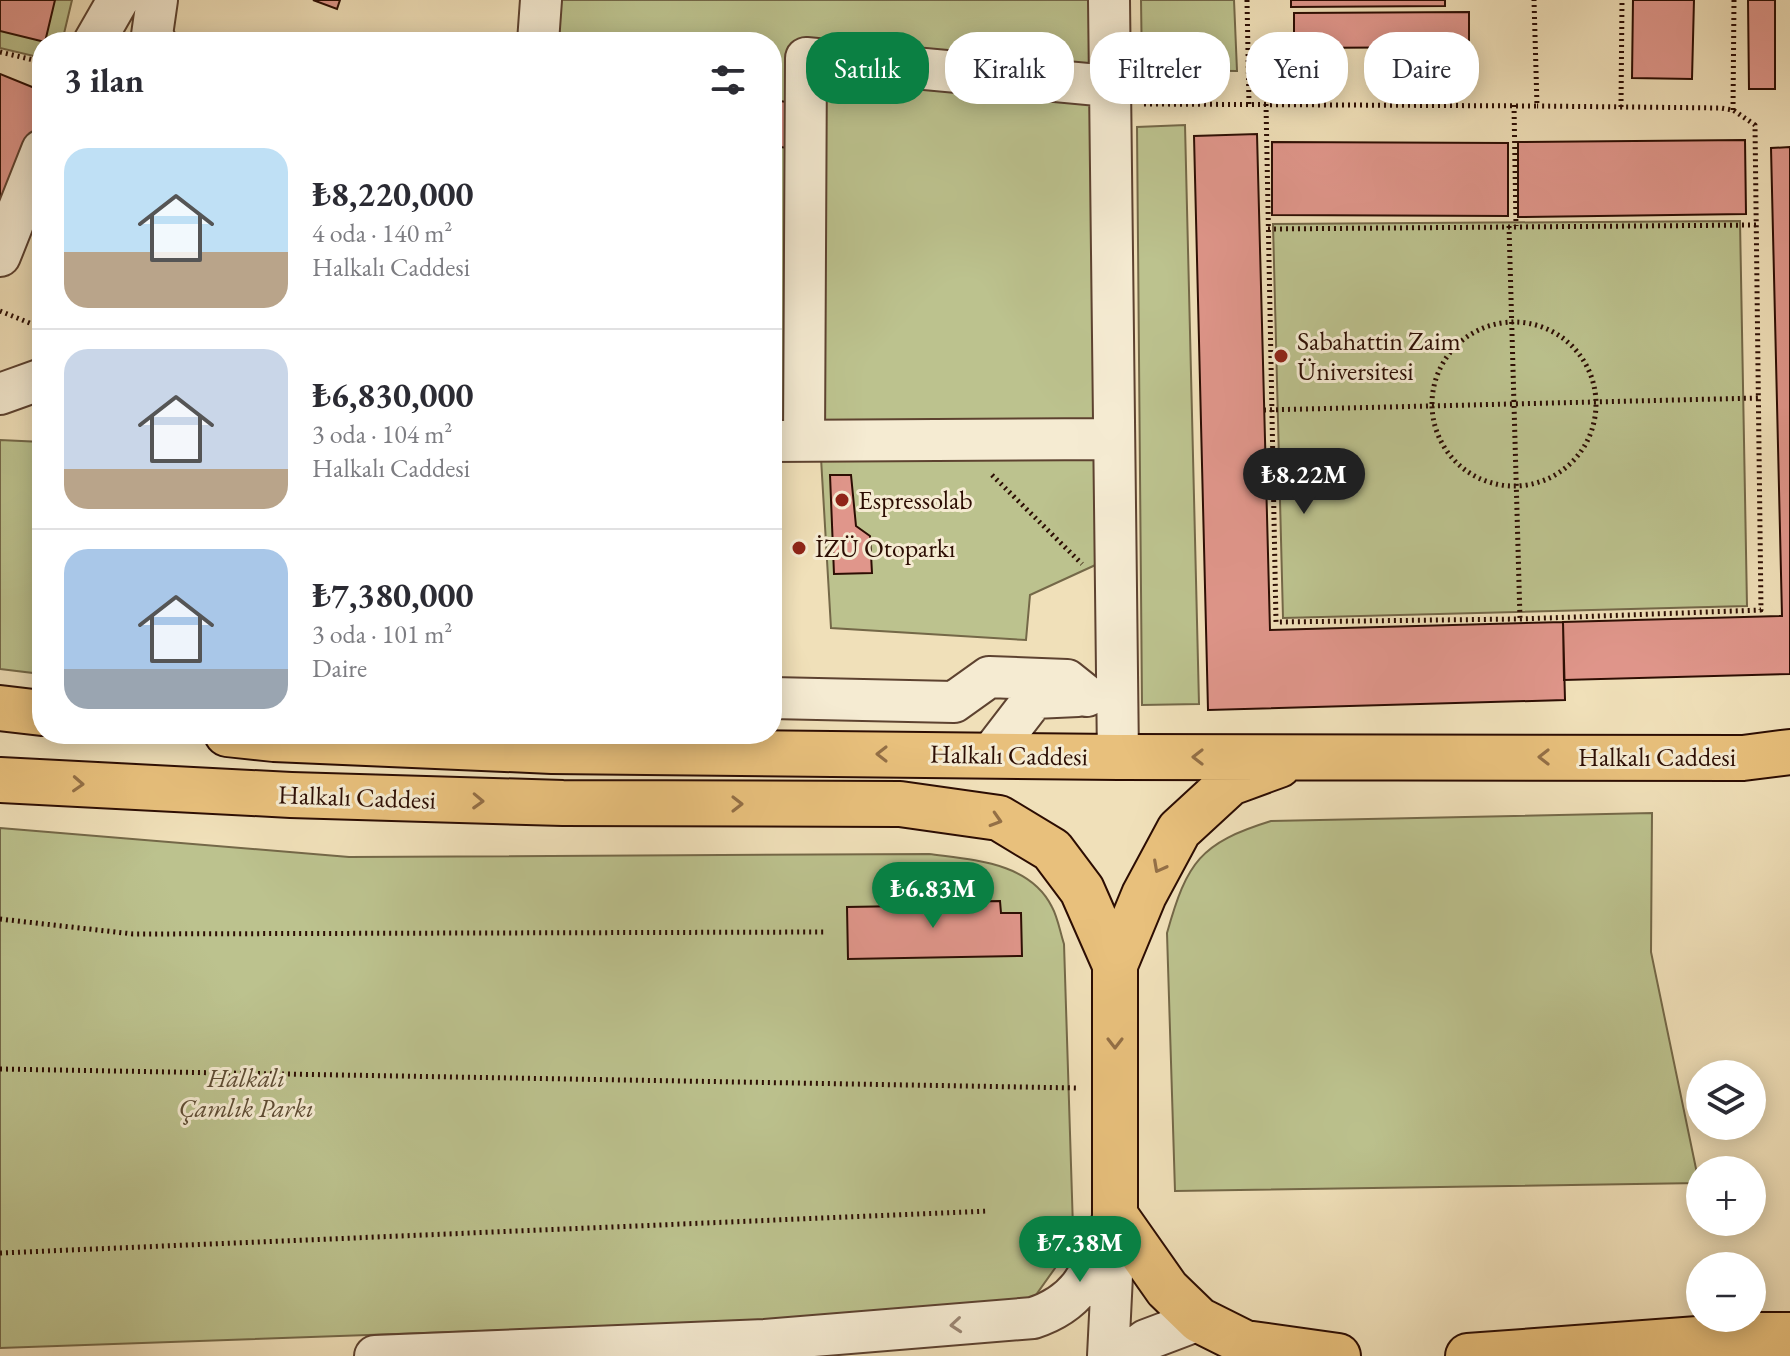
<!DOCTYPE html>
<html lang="tr">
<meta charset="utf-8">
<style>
body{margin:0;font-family:"EB Garamond",serif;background:#f7f7f7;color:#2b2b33;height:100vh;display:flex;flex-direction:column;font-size:30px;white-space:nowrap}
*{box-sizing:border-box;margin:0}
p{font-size:26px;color:#7c7c81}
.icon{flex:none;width:44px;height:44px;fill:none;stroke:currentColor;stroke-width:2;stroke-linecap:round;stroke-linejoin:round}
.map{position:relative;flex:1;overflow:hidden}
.drawer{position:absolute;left:32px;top:32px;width:750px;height:712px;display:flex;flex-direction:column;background:#fff;border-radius:32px;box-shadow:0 4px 20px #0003}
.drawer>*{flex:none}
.banner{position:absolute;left:806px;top:32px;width:760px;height:72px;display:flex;gap:16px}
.fabs{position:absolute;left:1686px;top:1060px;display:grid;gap:16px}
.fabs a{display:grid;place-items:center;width:80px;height:80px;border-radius:50%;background:#fff;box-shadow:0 4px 20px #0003;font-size:40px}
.price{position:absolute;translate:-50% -68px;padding:0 18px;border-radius:28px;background:#0b8043;color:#fff;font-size:26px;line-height:52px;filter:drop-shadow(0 2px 4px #0008)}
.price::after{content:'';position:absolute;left:50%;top:48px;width:24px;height:18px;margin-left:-12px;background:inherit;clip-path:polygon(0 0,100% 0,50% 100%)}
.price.on{background:#222;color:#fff}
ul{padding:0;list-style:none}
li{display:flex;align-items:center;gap:24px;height:200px;padding:0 32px}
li+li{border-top:2px solid #e1e1e2}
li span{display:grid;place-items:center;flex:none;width:224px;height:160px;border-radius:24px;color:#555}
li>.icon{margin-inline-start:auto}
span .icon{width:96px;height:96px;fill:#fffc;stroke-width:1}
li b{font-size:34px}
h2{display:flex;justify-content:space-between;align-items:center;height:96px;padding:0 32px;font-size:34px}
.chip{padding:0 28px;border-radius:32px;background:#fff;box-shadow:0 4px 20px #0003;font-size:28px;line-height:72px}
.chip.on{background:#0b8043;color:#fff}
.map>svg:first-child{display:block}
.green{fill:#bcc28e;stroke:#746848;stroke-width:2}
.building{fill:#e0968b;stroke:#2c0d03;stroke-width:2}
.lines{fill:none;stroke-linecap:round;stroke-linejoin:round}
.minor-casing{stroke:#5d4230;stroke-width:44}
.major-casing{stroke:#2c0d03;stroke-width:48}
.path{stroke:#2c0d03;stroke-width:5;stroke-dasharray:2 4;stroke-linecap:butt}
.minor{stroke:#f5ebd2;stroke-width:40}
.major{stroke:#e8c07c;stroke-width:44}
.oneway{stroke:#936f46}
.oneway2{stroke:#9b8775}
.poi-dot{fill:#8f2418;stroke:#f5ebd2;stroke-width:3}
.labels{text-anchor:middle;stroke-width:6;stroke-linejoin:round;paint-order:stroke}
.poi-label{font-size:26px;fill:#2c0d03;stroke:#f5ebd2;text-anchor:start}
.street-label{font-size:26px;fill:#2c0d03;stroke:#f5ebd2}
.park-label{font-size:26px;font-style:italic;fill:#5e4c34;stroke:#f5ebd2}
</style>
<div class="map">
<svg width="1790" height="1356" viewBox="0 0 1790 1356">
<rect width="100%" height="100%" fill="#f0e0b9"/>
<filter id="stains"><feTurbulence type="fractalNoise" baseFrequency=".0025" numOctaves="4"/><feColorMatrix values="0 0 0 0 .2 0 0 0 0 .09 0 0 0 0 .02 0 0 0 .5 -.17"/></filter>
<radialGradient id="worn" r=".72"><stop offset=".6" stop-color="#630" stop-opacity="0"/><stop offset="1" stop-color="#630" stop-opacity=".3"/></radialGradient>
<path class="green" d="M0,0H72L62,42H42V58L0,48Z
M541,0H1109L1115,556L1030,595L1026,640L831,628L820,441H772V42H538Z
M1141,0H1234L1237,71L1142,70Z
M1185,125L1199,704L1142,705L1137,127Z
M1740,221L1747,606L1283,618L1273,224Z
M0,440L42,442V674L0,669Z
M1652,813L1651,952L1699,1183L1175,1191L1167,933C1187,862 1200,843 1271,821Z
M0,828L349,857L929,854C973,860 1030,862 1052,907C1058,918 1060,932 1064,944L1073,1228L1058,1264L1033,1299L991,1308L741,1322L0,1348Z"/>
<path class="building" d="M0,0H55L45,42L0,31Z
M313,0H340L337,9Z
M1291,0H1445V6L1291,7Z
M1633,0H1694L1692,79L1632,78Z
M1748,0H1775V89H1749Z
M1469,12V47L1294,48V13Z
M0,74L42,91V121L0,226Z
M772,100L795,103L788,148L772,146Z
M1257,134L1270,630L1563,622L1565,700L1208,710L1194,136Z
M1745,140L1746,214L1518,217V142Z
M1272,142L1508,143V216L1272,215Z
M1790,147V674L1564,680L1563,622L1782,616L1771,148Z
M830,475H851L856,526L870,536L872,573L834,574Z
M903,892H940L941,902L1000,901L1001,913H1021L1022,956L848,959L847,907L903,906Z"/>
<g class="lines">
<g class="minor-casing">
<path id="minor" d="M1109,0L1118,757
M94,42L118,0
M156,42L152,35L157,0
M538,42L541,0
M0,256L42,150
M0,394L42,379
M772,441L1113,439
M804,441L806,58L1109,86
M772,698L954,702L989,677L1067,680L1087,696
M991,754L1034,698L1078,696
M375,1356L765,1340L1033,1318C1088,1300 1093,1263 1115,1215
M1108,1356L1114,1235
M1125,1356L1146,1340L1199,1320"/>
</g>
<g class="major-casing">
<path id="major" d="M0,708L42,713
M227,734L274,739L552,751L1118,757L1743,758L1790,752
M1279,765L1230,783L1179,830L1144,895L1115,965V1215L1167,1289L1199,1320L1245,1343L1338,1356
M0,780L291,795L563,803L900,804L999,818L1052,850L1082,890L1115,965
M1468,1356L1752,1335H1790"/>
</g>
<path class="path" d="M1247,0L1249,104
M0,52L42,62
M1144,104L1537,106L1534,0
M1266,104L1276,622L1520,619L1761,610L1755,125L1733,110L1721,108L1537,106
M1514,105L1516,226
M1621,107L1622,0
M1733,110L1734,0
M1509,226L1520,619
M1268,229L1756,225
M0,311L42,328
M1432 404a82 82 0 1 1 164 0a82 82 0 1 1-164 0Z
M1264,410L1758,398
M992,475L1082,564
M0,919L133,934L825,932
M0,1069L1079,1088
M0,1253L988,1211"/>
<use href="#minor" class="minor"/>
<use href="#major" class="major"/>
</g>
<defs><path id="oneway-chevron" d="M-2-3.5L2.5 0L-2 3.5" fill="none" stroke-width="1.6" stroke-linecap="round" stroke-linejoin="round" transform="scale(2)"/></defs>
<g class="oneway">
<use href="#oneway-chevron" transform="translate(882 754) rotate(-180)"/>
<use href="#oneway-chevron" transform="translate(1198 757) rotate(180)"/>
<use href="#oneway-chevron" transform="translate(1544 757) rotate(-180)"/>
<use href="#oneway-chevron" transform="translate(78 784) rotate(3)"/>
<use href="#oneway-chevron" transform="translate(478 801) rotate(2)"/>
<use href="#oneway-chevron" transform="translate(737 804)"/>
<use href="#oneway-chevron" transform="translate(996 820) rotate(17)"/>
<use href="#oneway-chevron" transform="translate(1159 867) rotate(118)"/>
<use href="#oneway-chevron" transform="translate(1115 1043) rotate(90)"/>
</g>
<use class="oneway2" href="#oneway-chevron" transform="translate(956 1325) rotate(175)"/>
<g class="poi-dot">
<circle cx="1281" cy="356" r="8"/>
<circle cx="842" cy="500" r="8"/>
<circle cx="799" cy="548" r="8"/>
</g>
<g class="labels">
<g class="poi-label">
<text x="1297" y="350">Sabahattin Zaim<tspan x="1297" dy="30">Üniversitesi</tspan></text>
<text x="858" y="509">Espressolab</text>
<text x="815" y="557">İZÜ Otoparkı</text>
</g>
<g class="street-label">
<text transform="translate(1009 755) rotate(1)" y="9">Halkalı Caddesi</text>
<text x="1657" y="766">Halkalı Caddesi</text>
<text transform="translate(357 797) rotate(2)" y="9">Halkalı Caddesi</text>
</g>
<g class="park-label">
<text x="246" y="1087">Halkalı<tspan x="246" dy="30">Çamlık Parkı</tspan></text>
</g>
</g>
<rect width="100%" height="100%" filter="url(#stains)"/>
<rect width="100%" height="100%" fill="url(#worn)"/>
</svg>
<div class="fabs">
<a><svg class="icon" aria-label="layers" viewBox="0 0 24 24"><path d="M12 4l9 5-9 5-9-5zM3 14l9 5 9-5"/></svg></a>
<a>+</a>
<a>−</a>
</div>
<b class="price on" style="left:1304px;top:516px">₺8.22M</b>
<b class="price" style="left:933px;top:930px">₺6.83M</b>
<b class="price" style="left:1080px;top:1284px">₺7.38M</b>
<div class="banner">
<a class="chip on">Satılık</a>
<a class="chip">Kiralık</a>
<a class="chip">Filtreler</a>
<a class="chip">Yeni</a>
<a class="chip">Daire</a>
</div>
<section class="drawer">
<h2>3 ilan<svg class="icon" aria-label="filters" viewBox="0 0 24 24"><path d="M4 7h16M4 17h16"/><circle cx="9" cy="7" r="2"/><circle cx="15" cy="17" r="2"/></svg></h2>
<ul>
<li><span style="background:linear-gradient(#bfe0f5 65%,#b9a48a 0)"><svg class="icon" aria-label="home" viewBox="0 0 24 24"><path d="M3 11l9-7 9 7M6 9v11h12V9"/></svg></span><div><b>₺8,220,000</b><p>4 oda · 140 m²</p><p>Halkalı Caddesi</p></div></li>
<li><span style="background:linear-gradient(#c9d6e8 75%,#b9a48a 0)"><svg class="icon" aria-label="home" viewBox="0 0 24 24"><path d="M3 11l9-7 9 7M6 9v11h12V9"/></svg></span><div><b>₺6,830,000</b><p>3 oda · 104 m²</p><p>Halkalı Caddesi</p></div></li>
<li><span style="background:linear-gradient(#a9c7e8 75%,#9aa5b1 0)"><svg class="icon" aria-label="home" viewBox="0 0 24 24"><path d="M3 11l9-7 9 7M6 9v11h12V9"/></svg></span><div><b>₺7,380,000</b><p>3 oda · 101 m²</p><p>Daire</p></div></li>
</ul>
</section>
</div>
